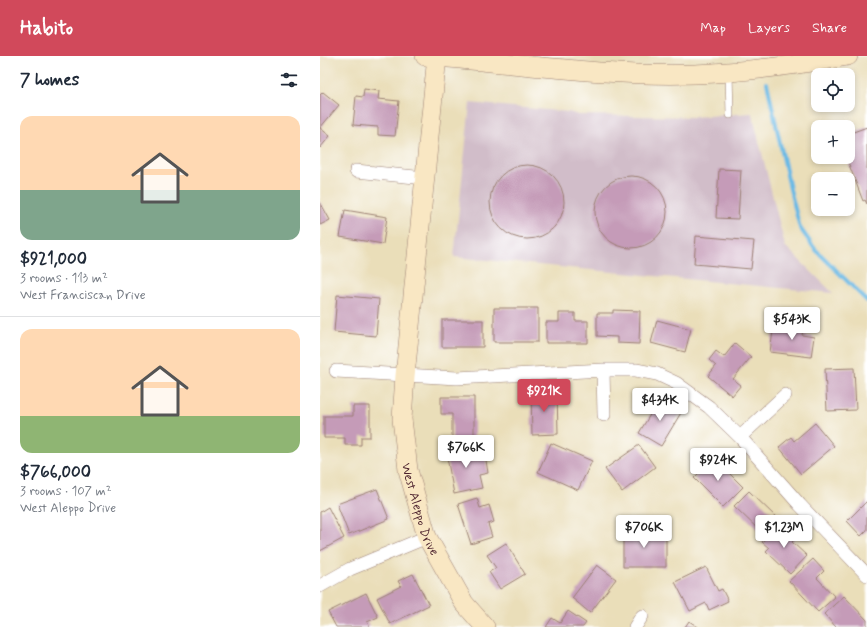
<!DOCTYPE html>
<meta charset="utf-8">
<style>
body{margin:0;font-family:Mynerve,sans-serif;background:#f2f2f3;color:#1f2937;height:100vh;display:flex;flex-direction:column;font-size:15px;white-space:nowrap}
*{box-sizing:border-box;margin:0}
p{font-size:13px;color:#747a83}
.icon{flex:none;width:22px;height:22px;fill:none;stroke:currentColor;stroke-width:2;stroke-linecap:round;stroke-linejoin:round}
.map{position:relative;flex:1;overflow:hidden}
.side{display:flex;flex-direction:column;background:#fff;width:320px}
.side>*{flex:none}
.tools{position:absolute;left:491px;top:12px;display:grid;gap:8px}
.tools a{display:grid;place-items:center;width:44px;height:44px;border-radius:8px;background:#fff;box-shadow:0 2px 6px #0003;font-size:20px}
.price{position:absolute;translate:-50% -34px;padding:0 9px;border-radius:4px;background:#fff;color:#222;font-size:13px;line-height:26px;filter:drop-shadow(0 1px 2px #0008)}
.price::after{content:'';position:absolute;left:50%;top:24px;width:12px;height:9px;margin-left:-6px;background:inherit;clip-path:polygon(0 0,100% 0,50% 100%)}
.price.current{background:#d1495b;color:#fff}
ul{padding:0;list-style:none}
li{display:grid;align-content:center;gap:8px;height:212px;padding:0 20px}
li+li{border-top:1px solid #e0e1e3}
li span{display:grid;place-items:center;height:124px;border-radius:12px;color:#555}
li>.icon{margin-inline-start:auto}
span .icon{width:72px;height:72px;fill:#fffc;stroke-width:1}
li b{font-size:17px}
h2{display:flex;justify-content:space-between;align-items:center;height:48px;padding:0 20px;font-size:17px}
header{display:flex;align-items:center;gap:24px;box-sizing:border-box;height:56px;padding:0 20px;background:#d1495b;color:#fff}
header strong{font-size:19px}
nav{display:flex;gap:22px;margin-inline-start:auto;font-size:14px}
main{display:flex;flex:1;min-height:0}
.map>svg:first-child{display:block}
.industrial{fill:#d1bdc9}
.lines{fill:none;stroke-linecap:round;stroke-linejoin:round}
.stream{stroke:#6abae5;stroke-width:4}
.building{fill:#c59bb8}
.lane-casing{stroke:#9a7e72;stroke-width:8}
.street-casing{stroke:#9a7e72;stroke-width:14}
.secondary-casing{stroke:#9a7e72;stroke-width:20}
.lane{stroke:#fff;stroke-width:7}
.street{stroke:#fff;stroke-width:13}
.secondary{stroke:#f9e7c3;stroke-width:19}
.labels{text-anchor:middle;stroke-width:4;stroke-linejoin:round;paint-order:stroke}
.street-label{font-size:13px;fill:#4a1f2b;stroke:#fff}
</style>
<header>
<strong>Habito</strong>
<nav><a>Map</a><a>Layers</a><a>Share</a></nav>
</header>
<main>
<section class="side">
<h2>7 homes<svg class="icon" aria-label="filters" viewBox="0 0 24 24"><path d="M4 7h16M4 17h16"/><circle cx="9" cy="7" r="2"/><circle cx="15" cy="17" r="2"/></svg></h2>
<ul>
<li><span style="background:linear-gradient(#ffd9b3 60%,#7fa58c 0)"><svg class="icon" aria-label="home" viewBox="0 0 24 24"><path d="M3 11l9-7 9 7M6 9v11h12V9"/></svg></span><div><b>$921,000</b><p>3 rooms · 113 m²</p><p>West Franciscan Drive</p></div></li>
<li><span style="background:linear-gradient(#ffd9b3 70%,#8fb573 0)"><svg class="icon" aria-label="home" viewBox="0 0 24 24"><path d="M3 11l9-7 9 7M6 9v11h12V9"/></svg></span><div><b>$766,000</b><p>3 rooms · 107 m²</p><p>West Aleppo Drive</p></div></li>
</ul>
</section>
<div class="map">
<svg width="547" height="571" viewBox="0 0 547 571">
<rect width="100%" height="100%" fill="#fff"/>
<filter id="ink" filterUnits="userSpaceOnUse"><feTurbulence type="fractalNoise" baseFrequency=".025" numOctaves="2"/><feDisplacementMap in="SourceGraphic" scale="8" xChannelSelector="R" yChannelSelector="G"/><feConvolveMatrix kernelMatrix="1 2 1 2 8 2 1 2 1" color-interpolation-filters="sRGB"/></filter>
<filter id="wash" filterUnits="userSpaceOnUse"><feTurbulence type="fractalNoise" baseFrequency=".012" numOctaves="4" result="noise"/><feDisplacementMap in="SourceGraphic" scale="16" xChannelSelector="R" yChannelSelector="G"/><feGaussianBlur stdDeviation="0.9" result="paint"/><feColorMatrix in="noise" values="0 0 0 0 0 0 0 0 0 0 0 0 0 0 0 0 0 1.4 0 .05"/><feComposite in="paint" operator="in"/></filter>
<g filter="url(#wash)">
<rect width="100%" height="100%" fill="#eadeb9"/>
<path class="industrial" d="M150,47L249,56L258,59L373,61L432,57L465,190L513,237L134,201Z"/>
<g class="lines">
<path class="stream" d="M447,27L470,133L480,172L495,193L547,245"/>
</g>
<g id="blocks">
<path class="building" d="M44,33L59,35L58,43L79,45L75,80L58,79V71L33,69L36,40L43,41Z
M3,36L19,49L0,72L10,80L0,92V39Z
M547,71V148L545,144L543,145L528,106L531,105L528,96V78Z
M170 146a37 37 0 1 1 74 0a37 37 0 1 1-74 0Z
M399,113L421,114L418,163L396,162Z
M275 156a36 36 0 1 1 72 0a36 36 0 1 1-72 0Z
M0,146L10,164L0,169Z
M25,154L67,161L63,188L20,181Z
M376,180L434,185L431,213L374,208Z
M17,239L59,243L56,280L14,276Z
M174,252H218V286H174Z
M293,254L320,255L319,288L297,287V281L277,280V257H293Z
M239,257H255V265H268V287H226V266H239Z
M122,264H163V291H122Z
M337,264L371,273L365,296L331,287Z
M466,266L484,269L482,279L494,281L491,301L450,296L453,275L465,276Z
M415,287L431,301L413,323L421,329L412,340L388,320L396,310L389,304L396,295L404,301Z
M534,312L536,354L507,355L505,313Z
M237,335L238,378L212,379L211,336Z
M121,341H154V385H132V358H121Z
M340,342L362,355L341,390L319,377Z
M33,350H50V381H41V389H25V382H4V360H33Z
M495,367L514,390L481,418L459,391L471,381L474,385Z
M231,387L272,405L258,434L218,416Z
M319,389L335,411L302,436L285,413Z
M156,390L158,400L165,398L168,417L159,419L162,432L134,438L126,396Z
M394,402L423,431L403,451L374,422Z
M57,433L69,463L29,479L17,448Z
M429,435L458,463L443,478L414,450Z
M157,442L160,452L169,449L174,466L168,468L172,481L151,488L138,448Z
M547,445V474L541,480L527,465Z
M8,451L24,482L0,495V456Z
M461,467L476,482L472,486L487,500L470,518L446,495L449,492L442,486Z
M313,470H328V480H346V511H303V479H313Z
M186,487L205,518L180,533L169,516L176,512L167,499Z
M493,503L504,515L497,522L515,541L498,556L469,525Z
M277,509L296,523L270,557L252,542Z
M386,511L398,535L402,533L408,545L389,554L386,547L370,555L355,526Z
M93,518L109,549L70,568L57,542L81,530L78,525Z
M46,537L58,561L47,566L50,571H16L8,556Z
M524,540L547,564V571H516L504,558Z
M248,555L266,567L263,571H226L232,562L240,567Z
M369,565L378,571H365Z"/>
</g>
</g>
<g filter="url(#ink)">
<use href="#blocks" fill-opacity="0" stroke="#9a7e72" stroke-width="1"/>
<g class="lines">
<g class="lane-casing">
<path id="lane" d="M409,17L410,59"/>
</g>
<g class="street-casing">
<path id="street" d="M36,115L105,122
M283,314L284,359
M16,315L137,322L283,314H316L337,318L356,327L389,351L420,381L480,449L547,519
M420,381L465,339
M0,530L30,513L107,481
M315,571L322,560"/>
</g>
<g class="secondary-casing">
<g id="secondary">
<path d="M105,0C195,7 285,21 375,18C427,16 477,9 528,0"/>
<path id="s1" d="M117,0L85,320L82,363L85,388L88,414L107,481L144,547L165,571"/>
</g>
</g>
<use href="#lane" class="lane"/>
<use href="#street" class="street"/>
<use href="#secondary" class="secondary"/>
</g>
</g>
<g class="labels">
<g class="street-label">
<text dy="5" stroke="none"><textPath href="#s1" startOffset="457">West Aleppo Drive</textPath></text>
</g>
</g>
</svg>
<div class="tools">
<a><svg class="icon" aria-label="locate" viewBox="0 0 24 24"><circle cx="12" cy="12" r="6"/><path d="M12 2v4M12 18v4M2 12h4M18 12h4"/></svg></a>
<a>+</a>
<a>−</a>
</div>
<b class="price" style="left:472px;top:285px">$543K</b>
<b class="price current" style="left:224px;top:357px">$921K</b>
<b class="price" style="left:340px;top:366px">$434K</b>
<b class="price" style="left:146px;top:413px">$766K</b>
<b class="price" style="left:398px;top:426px">$924K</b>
<b class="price" style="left:324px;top:493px">$706K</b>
<b class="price" style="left:464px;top:493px">$1.23M</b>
</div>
</main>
